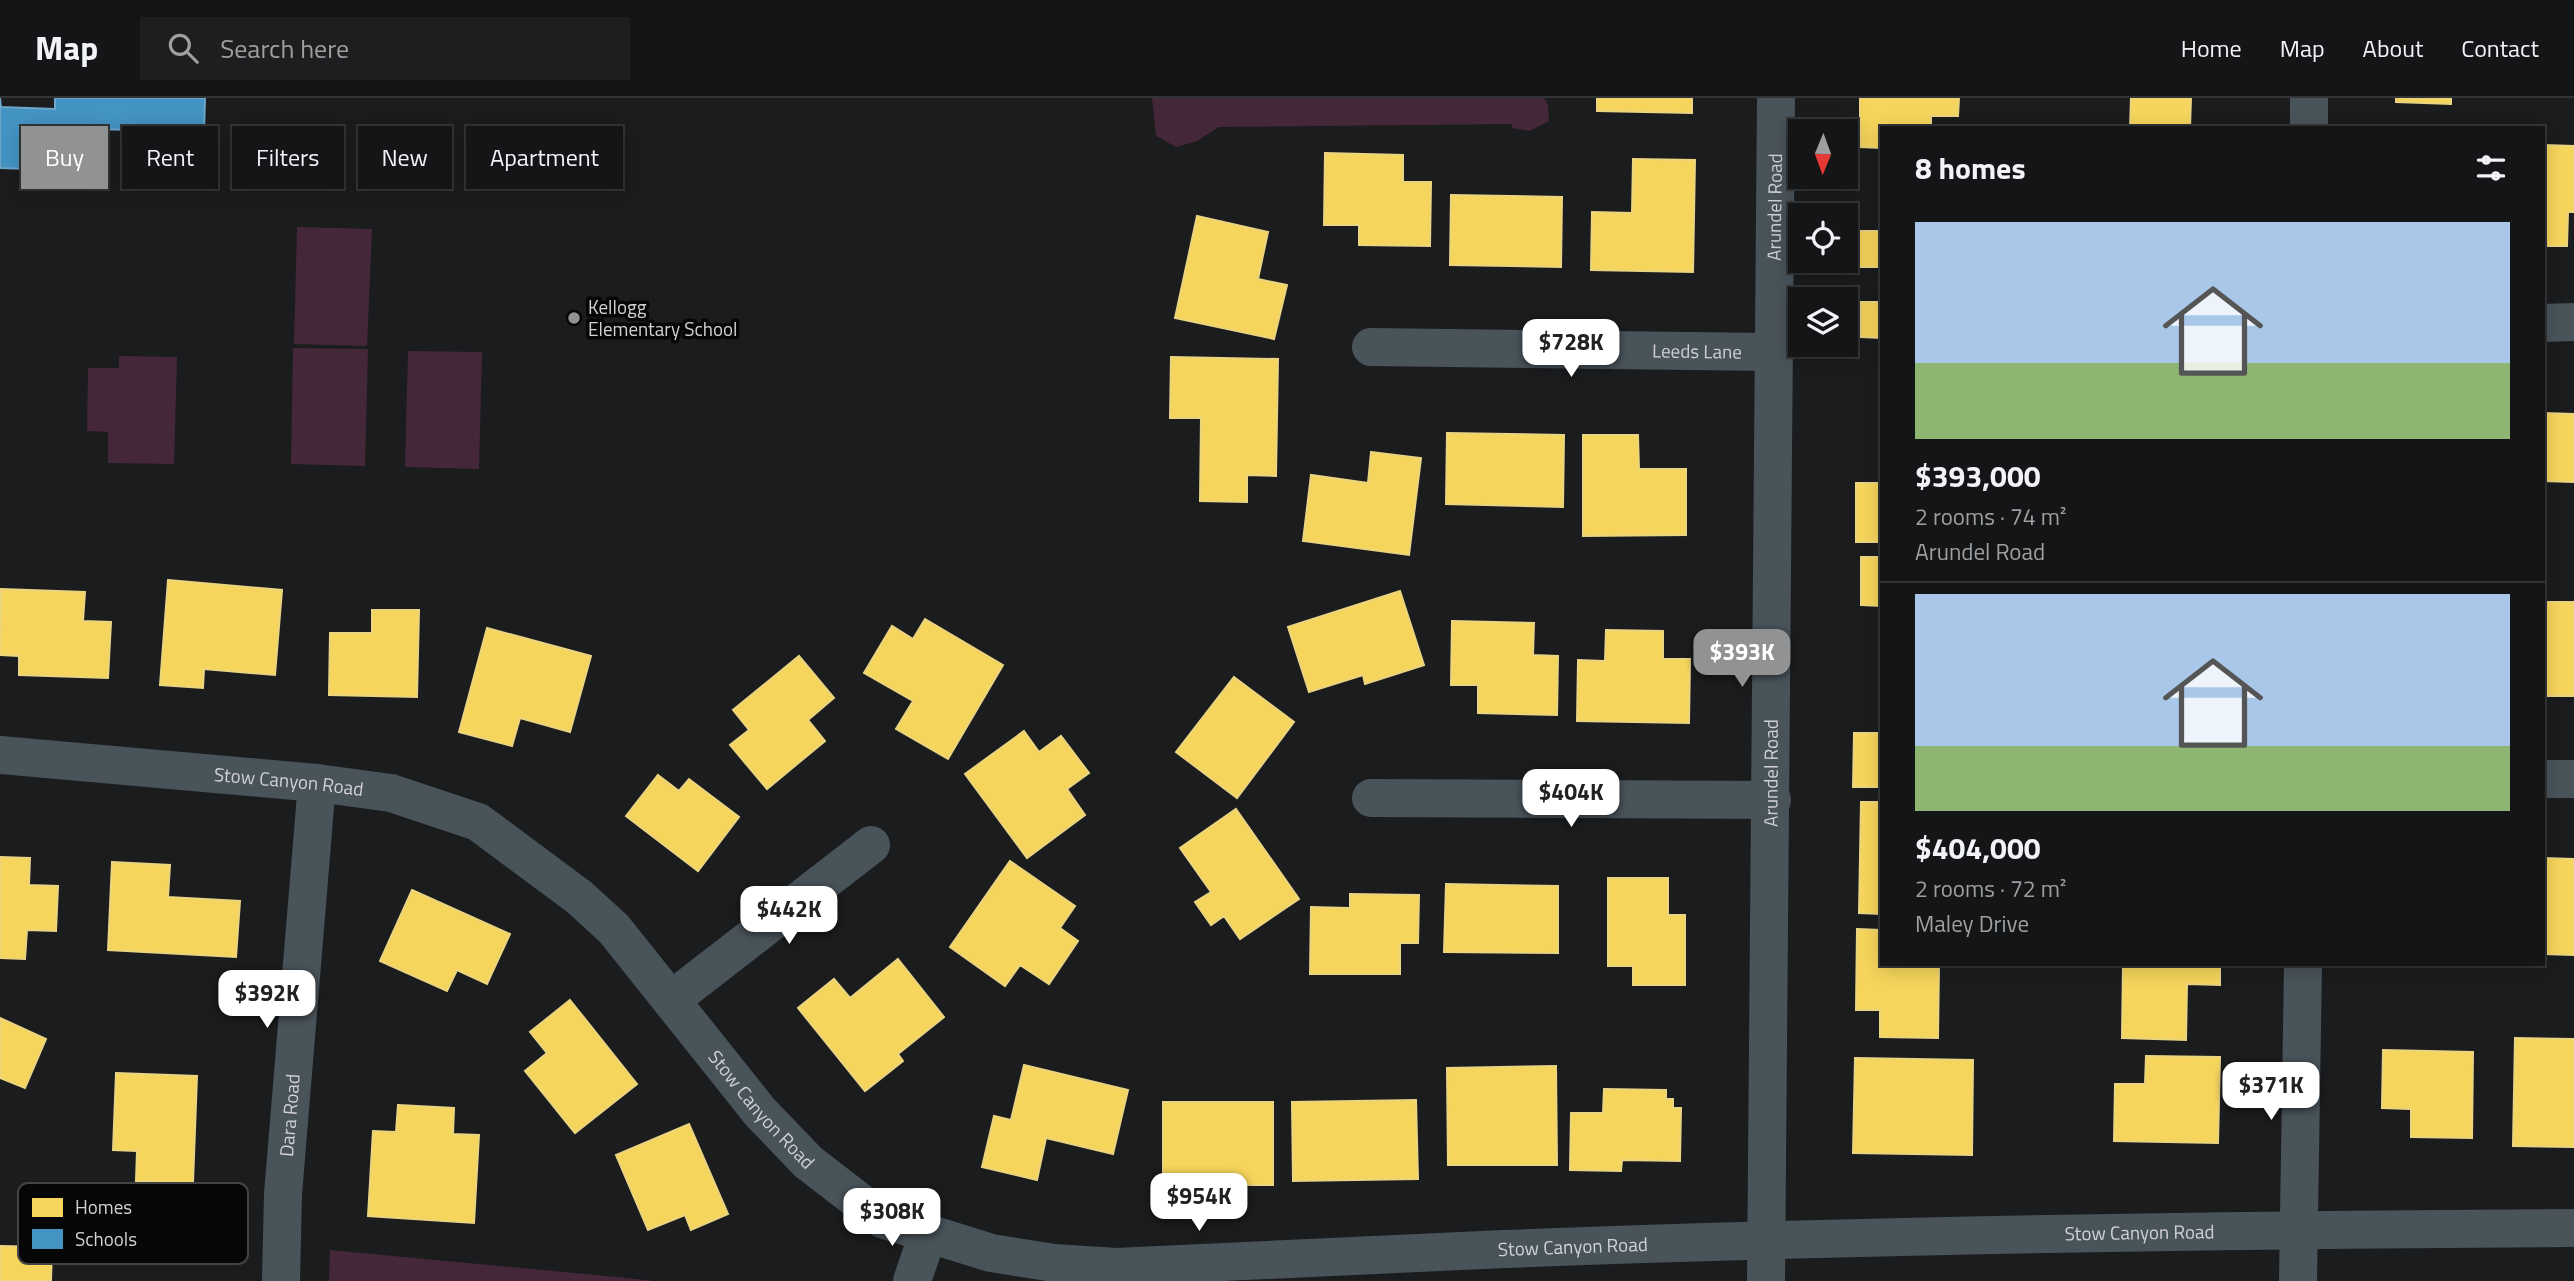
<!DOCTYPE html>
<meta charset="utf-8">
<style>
body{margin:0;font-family:"Titillium Web",sans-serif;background:#1d1e1f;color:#f1f3f6;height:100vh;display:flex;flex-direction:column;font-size:26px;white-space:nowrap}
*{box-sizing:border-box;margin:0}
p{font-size:23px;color:#9d9fa1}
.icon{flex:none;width:38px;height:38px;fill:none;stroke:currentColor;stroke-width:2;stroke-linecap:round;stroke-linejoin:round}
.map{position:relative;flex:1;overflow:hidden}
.drawer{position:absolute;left:1880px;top:28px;width:665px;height:840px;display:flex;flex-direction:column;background:#141516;border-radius:0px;box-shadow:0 4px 18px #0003,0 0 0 2px #333435}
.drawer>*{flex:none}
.hud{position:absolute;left:21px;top:28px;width:665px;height:63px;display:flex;gap:14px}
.needle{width:46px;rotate:181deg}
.buttons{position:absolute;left:1788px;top:21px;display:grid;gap:14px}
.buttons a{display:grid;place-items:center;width:70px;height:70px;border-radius:0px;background:#141516;box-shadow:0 4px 18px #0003,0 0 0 2px #333435;font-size:35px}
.price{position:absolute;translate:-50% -60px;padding:0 16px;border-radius:14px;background:#fff;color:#222;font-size:23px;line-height:46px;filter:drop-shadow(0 2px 4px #0008)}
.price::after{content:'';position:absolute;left:50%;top:42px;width:21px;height:16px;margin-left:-10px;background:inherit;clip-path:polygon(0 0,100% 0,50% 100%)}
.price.on{background:#919294;color:#fff}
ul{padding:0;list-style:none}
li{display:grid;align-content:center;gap:14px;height:371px;padding:0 35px}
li+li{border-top:2px solid #333435}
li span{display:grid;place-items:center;height:217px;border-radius:0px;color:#555}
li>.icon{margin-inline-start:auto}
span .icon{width:126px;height:126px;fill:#fffc;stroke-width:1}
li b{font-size:30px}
h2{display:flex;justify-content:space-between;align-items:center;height:84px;padding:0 35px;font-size:30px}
.tag{padding:0 24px;border-radius:0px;background:#141516;box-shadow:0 4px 18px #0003,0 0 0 2px #333435;font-size:24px;line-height:63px}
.tag.on{background:#919294;color:#fff}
header{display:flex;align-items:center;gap:42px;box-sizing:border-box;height:98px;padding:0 35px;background:#141516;border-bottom:2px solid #333435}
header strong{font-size:33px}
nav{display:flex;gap:38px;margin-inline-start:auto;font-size:24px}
.search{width:490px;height:63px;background:#1d1e1f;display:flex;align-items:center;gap:18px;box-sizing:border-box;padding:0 24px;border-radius:0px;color:#9d9fa1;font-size:26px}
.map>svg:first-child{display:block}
.green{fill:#442839}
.homes{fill:#f6d55c;stroke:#ebd480;stroke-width:2}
.schools{fill:#4393c3;stroke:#6da6c8;stroke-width:2}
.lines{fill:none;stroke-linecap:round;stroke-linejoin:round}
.minor{stroke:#49535a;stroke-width:38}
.poi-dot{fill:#919294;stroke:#060607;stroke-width:2.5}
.labels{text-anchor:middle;stroke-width:7;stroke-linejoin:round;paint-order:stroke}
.street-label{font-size:19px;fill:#d0d1d4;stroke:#060607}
.poi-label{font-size:19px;fill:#d0d1d4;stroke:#060607;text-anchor:start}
.key{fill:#060607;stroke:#434344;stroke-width:2}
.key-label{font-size:19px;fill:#d0d1d4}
</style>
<header>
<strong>Map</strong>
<div class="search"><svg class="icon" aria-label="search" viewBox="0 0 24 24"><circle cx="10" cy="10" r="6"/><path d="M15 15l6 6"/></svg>Search here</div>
<nav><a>Home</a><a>Map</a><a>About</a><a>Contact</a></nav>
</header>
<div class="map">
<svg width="2574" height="1183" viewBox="0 0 2574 1183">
<rect width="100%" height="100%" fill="#1b1c1e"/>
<path class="green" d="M1152,0H1544L1548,7L1549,23L1530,33L1512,30V26L1219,29L1197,43L1176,49L1156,38Z
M297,129L372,131L367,248L294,246Z
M293,250L368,251L365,368L291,366Z
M408,253L482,254L479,371L405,369Z
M119,258L177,259L174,366L108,365V334L87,333L88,270H119Z
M330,1152L617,1179L655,1183H329Z"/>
<path class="homes" d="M1597,0H1692V15L1597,13Z
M1860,0H1959L1958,18H1931V30H1881V50L1860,49Z
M2131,0H2191L2190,30H2130Z
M2396,0H2451V6L2396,4Z
M2543,47L2574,48V114H2568L2567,148H2543Z
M1325,55L1403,57V84H1431L1430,148L1359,147V127H1324Z
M1633,61L1695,62L1693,174L1591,172L1592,114L1632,115Z
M1451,97L1562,99L1561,169L1450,167Z
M1197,118L1268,134L1258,181L1287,187L1274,241L1175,220Z
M1859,133H1881V169H1859Z
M1861,204H1881V240L1861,239Z
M1171,259L1278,261L1276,378L1247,377V404L1200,403L1201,320H1170Z
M2543,315L2574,316V384L2543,383Z
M1447,335L1564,337L1563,409L1446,406Z
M1583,337H1638L1639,371H1686V437L1583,438Z
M1371,354L1421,360L1409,457L1303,443L1311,377L1368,385Z
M1856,385H1881V444H1856Z
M1861,459H1881V508L1861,507Z
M168,482L282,492L275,577L204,571L203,590L160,587Z
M1,491L85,494L83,523L111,524L108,580L19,577V558L0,557Z
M1400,493L1424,567L1365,586L1363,577L1309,594L1288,529Z
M2543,504H2574V598H2543Z
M372,512H419L417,599L329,597L330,535H372Z
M925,521L1003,567L948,661L896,631L913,603L864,575L892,528L913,541Z
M1452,523L1534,525L1533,557L1558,558L1557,617L1478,615V587H1451Z
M487,530L591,558L570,634L520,620L512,648L459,634Z
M1606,532L1663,533V561H1690L1689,625L1577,623L1578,562L1605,563Z
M799,558L834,600L808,622L825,643L767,691L730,647L749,632L733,612Z
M1234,579L1294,624L1237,700L1176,654Z
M1024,633L1039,654L1061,638L1089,675L1067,691L1085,717L1027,760L965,676Z
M1854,635H1881V689H1853Z
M658,677L679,693L689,681L739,719L698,773L626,718Z
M1861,704H1881V816L1859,815Z
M1236,711L1299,801L1240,841L1224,818L1211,827L1195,804L1211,794L1180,750Z
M0,759L30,760L29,787L58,788L56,833L27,832L25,861L0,860Z
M2543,760L2574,761V857L2543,856Z
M1010,763L1075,808L1060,830L1078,843L1049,886L1020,867L1005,888L950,849Z
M112,764L170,767L168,799L240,803L236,859L108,852Z
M1608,780H1668V817H1685V887H1633V868H1608Z
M1446,786L1558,788V855L1444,854Z
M412,792L510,836L487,886L457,872L447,893L380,863Z
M1350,796L1419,797L1418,845H1400V876H1310L1311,809L1350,810Z
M1857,831L1881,832V866H1939L1938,940L1880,939V912H1856Z
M898,861L944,919L898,956L903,963L865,993L798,910L834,881L850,900Z
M2123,866H2220V887L2187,886L2186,942L2122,940Z
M570,902L637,986L575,1035L525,973L547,955L530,934Z
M0,920L46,941L25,990L0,980Z
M2515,940L2574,941V1049L2513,1048Z
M2383,952L2473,954L2472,1040L2411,1039V1011L2382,1010Z
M2146,958L2220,959L2218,1045L2114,1043L2115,986H2145Z
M1855,960L1973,962L1972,1057L1853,1055Z
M1024,967L1128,992L1113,1056L1046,1040L1037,1082L982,1069L994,1018L1011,1022Z
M1556,968L1557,1067H1448L1447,970Z
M116,975L197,978L193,1085L136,1083L137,1053L113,1052Z
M1604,991L1666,992V1001H1673V1010H1681L1680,1063L1622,1062L1621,1073L1570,1072L1571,1015H1603Z
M1416,1002L1418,1081L1293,1083L1292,1004Z
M1163,1004H1273V1087H1163Z
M398,1007L454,1010L453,1036L479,1037L474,1125L368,1118L373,1033L396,1034Z
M689,1026L728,1116L691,1132L685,1117L648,1132L616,1057Z
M0,1148L52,1149L51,1183H0Z"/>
<path class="schools" d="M0,0L1,9L55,11V0H205L204,34L59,30L58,72L0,70Z"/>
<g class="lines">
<g class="minor">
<path d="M2309,30V0"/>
<path d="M2543,225L2574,224"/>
<path id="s1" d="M1371,249L1772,254"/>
<path id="s2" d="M0,657L317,685L391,695L478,724L579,799L614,831L760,1014L808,1064L882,1121L991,1155L1054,1165L1116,1169C1246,1163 1375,1156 1504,1151C1861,1137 2217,1132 2574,1130"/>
<path d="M2543,681H2574"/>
<path d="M1371,700L1772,702"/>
<path d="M671,902L871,747"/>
<path id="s3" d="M281,1183L283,1096L317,685"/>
<path d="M912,1183L928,1136"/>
<path id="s4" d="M1766,1183C1773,789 1769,394 1776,0"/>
<path d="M2298,1183L2303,866"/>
</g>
</g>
<circle class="poi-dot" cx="574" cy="220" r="7"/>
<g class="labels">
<g class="street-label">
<text dy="7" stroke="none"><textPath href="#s4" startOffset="1074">Arundel Road</textPath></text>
<text dy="7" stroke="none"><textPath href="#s1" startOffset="326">Leeds Lane</textPath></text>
<text dy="7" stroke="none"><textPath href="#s4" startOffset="508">Arundel Road</textPath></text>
<text dy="7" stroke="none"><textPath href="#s2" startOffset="290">Stow Canyon Road</textPath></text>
<text dy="7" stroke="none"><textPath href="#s2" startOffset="891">Stow Canyon Road</textPath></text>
<text dy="7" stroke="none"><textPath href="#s3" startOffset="166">Dara Road</textPath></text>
<text dy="7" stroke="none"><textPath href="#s2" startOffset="2319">Stow Canyon Road</textPath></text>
<text dy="7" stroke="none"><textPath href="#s2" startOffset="1752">Stow Canyon Road</textPath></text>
</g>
<g class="poi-label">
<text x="588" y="216">Kellogg<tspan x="588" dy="22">Elementary School</tspan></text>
</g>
</g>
<rect x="18" y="1085" width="230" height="81" rx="10" class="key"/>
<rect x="32" y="1100" width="31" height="19" fill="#f6d55c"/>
<rect x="32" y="1131" width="31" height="20" fill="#4393c3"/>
<g class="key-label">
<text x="75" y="1116">Homes</text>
<text x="75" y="1148">Schools</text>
</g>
</svg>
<div class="buttons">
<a><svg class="needle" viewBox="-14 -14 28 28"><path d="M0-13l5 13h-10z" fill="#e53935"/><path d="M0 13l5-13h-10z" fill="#9d9fa1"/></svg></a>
<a><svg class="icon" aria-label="locate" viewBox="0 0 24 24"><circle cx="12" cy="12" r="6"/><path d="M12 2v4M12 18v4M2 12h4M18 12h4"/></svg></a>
<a><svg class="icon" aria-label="layers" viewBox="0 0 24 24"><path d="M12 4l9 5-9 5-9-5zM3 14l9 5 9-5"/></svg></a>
</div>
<b class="price" style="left:1571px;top:281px">$728K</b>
<b class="price on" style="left:1742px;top:591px">$393K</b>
<b class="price" style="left:1571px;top:731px">$404K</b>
<b class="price" style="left:789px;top:848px">$442K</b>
<b class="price" style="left:267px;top:932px">$392K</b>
<b class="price" style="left:2271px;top:1024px">$371K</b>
<b class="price" style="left:1199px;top:1135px">$954K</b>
<b class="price" style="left:892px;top:1150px">$308K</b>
<div class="hud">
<a class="tag on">Buy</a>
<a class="tag">Rent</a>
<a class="tag">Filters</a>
<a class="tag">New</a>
<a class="tag">Apartment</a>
</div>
<section class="drawer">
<h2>8 homes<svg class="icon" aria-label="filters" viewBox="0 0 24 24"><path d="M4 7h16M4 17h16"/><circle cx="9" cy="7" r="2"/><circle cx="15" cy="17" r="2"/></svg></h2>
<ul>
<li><span style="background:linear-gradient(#a9c7e8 65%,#8fb573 0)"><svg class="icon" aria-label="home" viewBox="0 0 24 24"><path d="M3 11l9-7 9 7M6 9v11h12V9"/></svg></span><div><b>$393,000</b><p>2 rooms · 74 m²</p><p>Arundel Road</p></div></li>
<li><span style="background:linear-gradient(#a9c7e8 70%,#8fb573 0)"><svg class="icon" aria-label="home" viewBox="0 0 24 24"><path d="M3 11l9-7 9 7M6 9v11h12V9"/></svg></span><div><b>$404,000</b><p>2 rooms · 72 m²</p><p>Maley Drive</p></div></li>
</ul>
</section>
</div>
